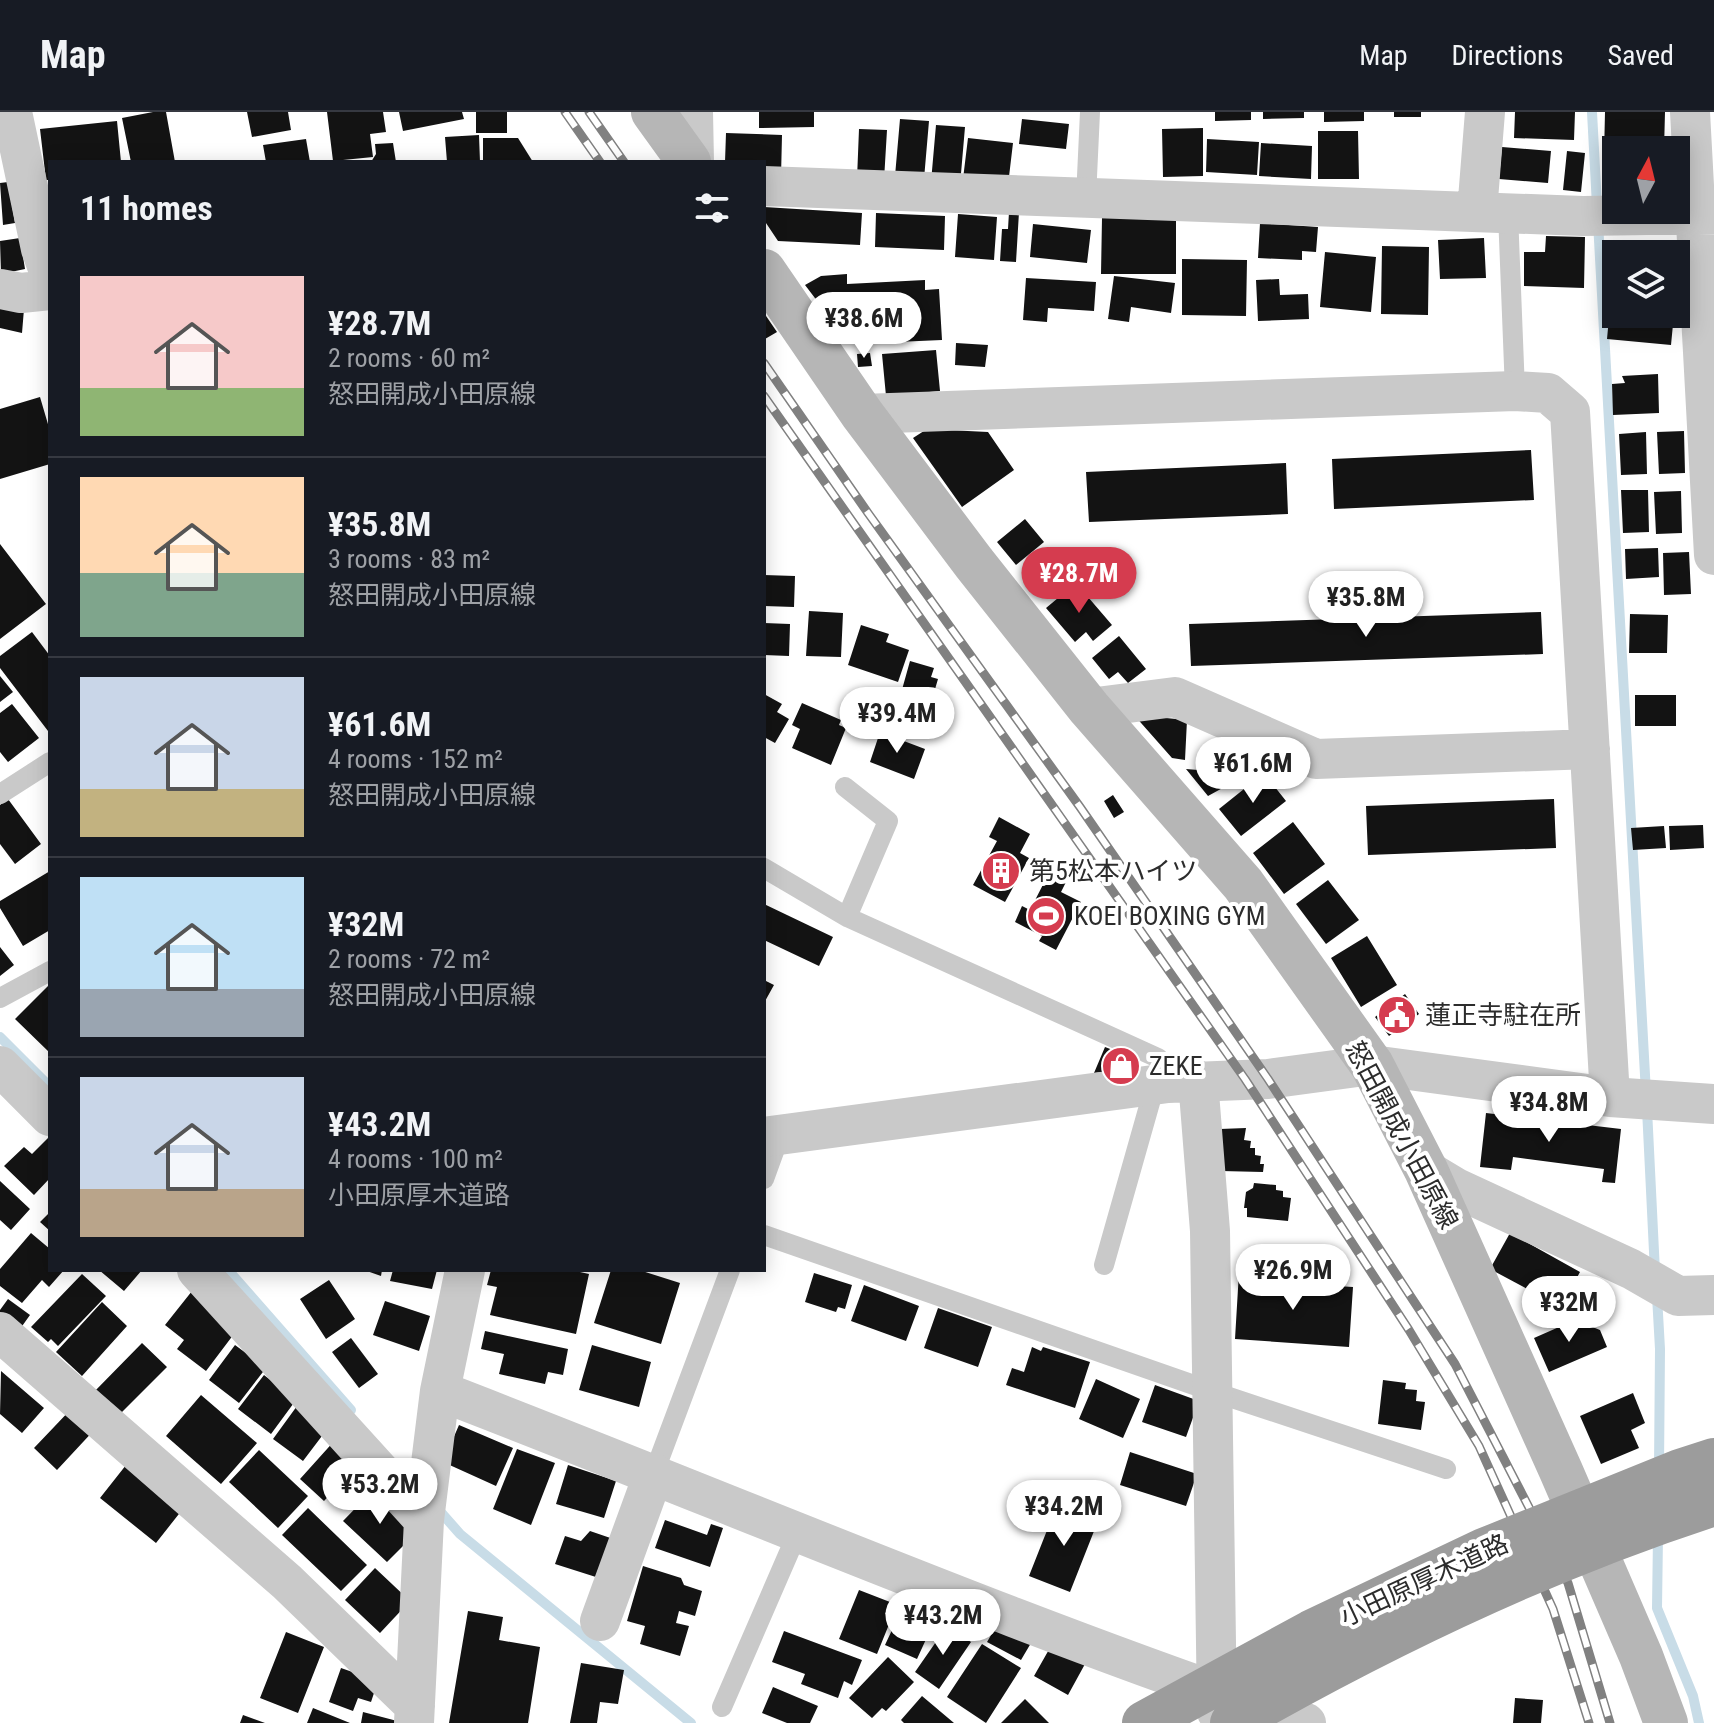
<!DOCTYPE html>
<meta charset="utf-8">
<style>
body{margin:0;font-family:"Roboto Condensed","Noto Sans JP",sans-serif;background:#20242c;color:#f1f3f6;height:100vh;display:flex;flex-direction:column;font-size:30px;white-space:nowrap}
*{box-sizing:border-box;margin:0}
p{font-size:26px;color:#9ea1a6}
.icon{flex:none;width:44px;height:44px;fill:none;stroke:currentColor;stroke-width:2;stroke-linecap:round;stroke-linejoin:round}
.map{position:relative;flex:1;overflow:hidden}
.side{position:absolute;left:48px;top:48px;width:718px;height:1112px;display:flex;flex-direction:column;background:#171b24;border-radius:0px;box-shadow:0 4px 20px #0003}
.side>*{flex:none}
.needle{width:52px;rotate:7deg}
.tools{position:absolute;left:1602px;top:24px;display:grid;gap:16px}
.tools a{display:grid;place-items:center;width:88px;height:88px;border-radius:0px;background:#171b24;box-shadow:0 4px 20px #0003;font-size:40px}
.price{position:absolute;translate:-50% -68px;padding:0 18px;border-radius:28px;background:#fff;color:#222;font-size:26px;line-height:52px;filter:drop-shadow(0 2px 4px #0008)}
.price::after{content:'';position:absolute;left:50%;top:48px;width:24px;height:18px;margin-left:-12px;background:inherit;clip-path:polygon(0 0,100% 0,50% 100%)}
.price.active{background:#d53c4f;color:#fff}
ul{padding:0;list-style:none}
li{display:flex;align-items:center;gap:24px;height:200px;padding:0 32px}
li+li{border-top:2px solid #363941}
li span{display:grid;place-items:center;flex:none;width:224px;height:160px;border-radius:0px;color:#555}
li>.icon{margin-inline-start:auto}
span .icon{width:96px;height:96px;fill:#fffc;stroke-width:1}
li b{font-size:34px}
h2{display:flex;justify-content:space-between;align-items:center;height:96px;padding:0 32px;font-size:34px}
header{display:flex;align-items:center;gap:48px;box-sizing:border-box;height:112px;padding:0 40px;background:#171b24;border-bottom:2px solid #363941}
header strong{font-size:38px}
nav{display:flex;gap:44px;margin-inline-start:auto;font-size:28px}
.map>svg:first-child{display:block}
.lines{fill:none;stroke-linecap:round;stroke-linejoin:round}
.stream{stroke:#c8dce7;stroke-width:10}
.building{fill:#131313}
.service{stroke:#c9c9c9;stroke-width:20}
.minor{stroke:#c9c9c9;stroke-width:40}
.secondary{stroke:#b6b6b6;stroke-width:44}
.rail-casing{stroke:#818181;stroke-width:9}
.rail{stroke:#fff;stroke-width:6;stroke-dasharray:18;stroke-linecap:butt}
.trunk-bridge{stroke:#9c9c9c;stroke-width:44}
.labels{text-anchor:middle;stroke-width:8;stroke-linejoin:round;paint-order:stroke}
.poi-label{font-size:26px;fill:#2c2c2c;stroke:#fff;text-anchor:start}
.street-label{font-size:26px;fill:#2c2c2c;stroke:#fff}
</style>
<header>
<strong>Map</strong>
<nav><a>Map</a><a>Directions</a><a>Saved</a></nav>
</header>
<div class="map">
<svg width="1714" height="1611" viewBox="0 0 1714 1611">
<rect width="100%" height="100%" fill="#fff"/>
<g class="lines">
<path class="stream" d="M1592,0L1597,94
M1598,110L1646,981
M0,925L50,975
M1647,997L1655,1160
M228,1158L351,1298
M1657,1184L1660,1237L1659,1356
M438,1397L460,1422L691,1611
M1658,1424L1657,1496L1693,1584L1699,1611"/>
</g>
<path class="building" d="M153,0H166L175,50H131L122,6Z
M247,0H288L291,18L252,25Z
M327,0H383L386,20L370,22L373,45L333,49Z
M399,0H462L464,7L403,19Z
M476,0H507V21H476Z
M759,0H814V15L759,16Z
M1215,0H1251V8L1215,9Z
M1263,0H1304V6L1263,7Z
M1324,0H1364V9L1324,10Z
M1394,0H1421V5H1394Z
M1515,0H1575L1574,28L1514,26Z
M1605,0H1665L1664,38H1616V44H1604Z
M900,7L929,9L924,67L895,64Z
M1022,7L1069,12L1066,37L1019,32Z
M117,9L121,50H50V68H46L40,17Z
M936,13L965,15L960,73L931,70Z
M1203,16V64L1163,65L1162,17Z
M859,17L887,18L884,68L857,67Z
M1318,19H1358L1359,67H1318Z
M726,21L782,23L781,65H764V50H725Z
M479,23L480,50H447L445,25Z
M483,26H518L533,50H483Z
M968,26L1013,31L1008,73L963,67Z
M306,27L310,50H266L263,33Z
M1207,27L1259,30L1257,63L1206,60Z
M393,31L396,50H371L376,42L375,32Z
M1261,31L1312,34L1311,67L1259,64Z
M1502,35L1551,39L1548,71L1499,67Z
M1567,39L1585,41L1581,80L1563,78Z
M8,70L15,111L3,113L0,71Z
M764,95L862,101L860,133L778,129L764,108Z
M1009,100H1019L1016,150L1000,149L1002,117H1008Z
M876,101L945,104L944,138L875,135Z
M958,102L997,105L994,148L955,145Z
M1102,106H1176V162H1101Z
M1260,111L1318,115L1316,140L1302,139V148L1258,146Z
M1033,112L1091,118L1087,151L1030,145Z
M1546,124L1585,125L1584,176L1524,174V140H1545Z
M20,126L25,157L1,162L0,129Z
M1484,126L1486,166L1440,167L1438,128Z
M1382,134L1429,135L1428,203L1381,202Z
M1325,140L1376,145L1371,200L1320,195Z
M1182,147L1247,148L1246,204L1182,203Z
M847,162V172L925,168V178L939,177L942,228L850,232L805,173L821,164Z
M1114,164L1175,171L1171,201L1131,195L1129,210L1108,207Z
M1026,166L1096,170L1094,199L1048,196L1047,210L1023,208Z
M1279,167L1280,183L1308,182L1309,207L1258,209L1256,168Z
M0,193L24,197L22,221L0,216Z
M1610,195L1616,196V202H1674L1671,233L1607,227Z
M764,201L777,220L765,227L764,226Z
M956,231L988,233L985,255L955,253Z
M936,238L940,279L886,284L882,242Z
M870,241L872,254L858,255L857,242Z
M1658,262L1659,301L1613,303L1612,272L1625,271L1622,264Z
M40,285L50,319V352L0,367V297Z
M927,317L988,320L1014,358L962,395L913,326Z
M1684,319L1685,361L1659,362L1657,320Z
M1646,320L1647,362L1621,363L1619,322Z
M1531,338L1534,388L1334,397L1332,347Z
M1286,351L1288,402L1089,410L1086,360Z
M1621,378H1648L1649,420L1623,421Z
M1681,379L1682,421L1656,422L1654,380Z
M1025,407L1044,430L1016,453L997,430Z
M0,432L46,492L0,527Z
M1658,436L1659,465L1626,467L1625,437Z
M1689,440L1691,482L1664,483L1663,441Z
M764,463L795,464L794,495L764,494Z
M1076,471L1112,513L1093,529L1086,520L1075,530L1046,496Z
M809,499L843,501L841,545L806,544Z
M1541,500L1543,542L1191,554L1189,512Z
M1630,502L1668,503L1667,541H1629Z
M764,511L790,512L789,544L764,543Z
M861,513L889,522L886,530L909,538L898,570L848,553Z
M32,520L50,544V618L48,619L0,556V544Z
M1119,524L1146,557L1128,571L1118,560L1109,567L1092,546Z
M910,549L934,556L931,565L938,567L928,601L898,592Z
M0,564L13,580L0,590Z
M764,582L782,592L777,600L789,607L775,631L764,625Z
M1635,583H1676V614H1635Z
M802,591L841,608L839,613L846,616L831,653L792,636L800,617L792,613Z
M12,592L39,626L8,650L0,640V601Z
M1134,603L1187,608L1185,648L1172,646Z
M880,620L925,637L914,667L870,650Z
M1186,657L1248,662L1208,684Z
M1264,661L1286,689L1241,724L1219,697Z
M1113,683L1124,700L1114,706L1104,689Z
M8,687L41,732L15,752L0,732V693Z
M1554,687L1556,736L1368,743L1366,694Z
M999,705L1030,722L1020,741L1029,746L1005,790L973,773L997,729L989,725Z
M1293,710L1325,752L1284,782L1253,741Z
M1703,713L1704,736L1670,738L1669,714Z
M1664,714L1666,736L1633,738L1631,716Z
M50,759V818L23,834L0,796V789Z
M1050,759L1067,768L1061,780L1081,790L1056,838L1039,829L1042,824L1015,810L1022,794L1030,798Z
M1328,768L1359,808L1326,832L1296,792Z
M764,792L833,825L819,854L764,828Z
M1367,824L1397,873L1361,895L1331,846Z
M0,835L14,853L0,864Z
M764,868L774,873L764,891Z
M50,872V941L15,907Z
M1405,882L1419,902L1389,924L1375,905Z
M1105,935L1139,948L1137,956L1094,961Z
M1486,1001L1621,1017L1615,1071L1602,1070L1604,1057L1513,1045L1511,1058L1480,1055Z
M1246,1016L1244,1028L1251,1029L1250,1036H1255V1043L1261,1044L1260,1052H1264L1263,1060L1221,1059L1220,1017Z
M50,1024V1066L34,1083L4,1054L24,1035L32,1042Z
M0,1069L30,1097L11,1118L0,1108Z
M1254,1071L1276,1073V1078L1283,1079V1085L1291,1086L1288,1109L1247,1105V1096H1244L1246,1080L1253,1076Z
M50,1100V1119L40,1110Z
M31,1121L50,1137V1158H64L49,1175L42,1168L22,1191L0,1174V1157Z
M1510,1121L1580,1160L1561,1195L1490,1157Z
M99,1158H142L124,1179Z
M364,1158H382L381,1164Z
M393,1158H437L432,1177L390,1169Z
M491,1158H571L589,1162L576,1222L490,1203L497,1175L487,1173Z
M611,1158H639L680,1171L661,1232L594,1211Z
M1239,1160L1260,1161L1259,1169L1353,1175L1349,1235L1235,1227Z
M814,1161L852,1173L845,1197L838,1195L836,1200L805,1190Z
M82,1162L106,1184L58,1234L51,1227L48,1230L31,1215Z
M329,1168L355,1207L326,1227L300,1187Z
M864,1173L919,1194L906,1229L851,1209Z
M196,1174L243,1210L206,1259L177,1237L184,1228L165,1213Z
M8,1187L30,1203L20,1217L0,1202V1198Z
M385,1189L430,1204L419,1239L373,1223Z
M102,1190L127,1214L82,1264L56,1240Z
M938,1196L992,1215L978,1255L924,1236Z
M1575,1208L1600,1218L1607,1235L1549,1260L1534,1226Z
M485,1219L568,1237L563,1263L548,1260L545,1272L499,1262L504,1242L481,1237Z
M351,1226L378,1262L359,1276L332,1240Z
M142,1231L167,1255L116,1306L92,1282Z
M235,1233L266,1256L239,1291L209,1268Z
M592,1233L651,1250L639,1295L579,1278Z
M1032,1235L1041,1239L1043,1235L1090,1250L1075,1296L1006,1273L1012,1256L1024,1260Z
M1,1259L44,1296L22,1321L0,1302Z
M264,1263L296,1288L271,1322L238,1297Z
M1096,1267L1140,1287L1123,1326L1079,1307Z
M1383,1268L1406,1271L1405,1277L1417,1278L1416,1289L1425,1290L1421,1318L1378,1312Z
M1155,1273L1199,1289L1186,1325L1142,1310Z
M1633,1281L1645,1311L1631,1318L1639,1336L1601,1352L1580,1304Z
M201,1283L257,1331L221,1372L166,1324Z
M74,1294L97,1315L57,1358L34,1336Z
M297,1294L328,1316L303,1349L273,1327Z
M459,1313L513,1336L496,1374L443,1350Z
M336,1327L361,1349L324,1389L300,1367Z
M517,1337L555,1351L531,1413L493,1397Z
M259,1338L308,1384L278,1416L229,1370Z
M1130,1340L1197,1362L1186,1394L1120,1373Z
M130,1348L186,1393L156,1431L100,1386Z
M568,1353L616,1369L604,1406L556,1392Z
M374,1377L418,1419L387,1450L343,1409Z
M1057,1393L1098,1409L1070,1480L1029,1464Z
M308,1396L367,1453L341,1479L282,1423Z
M665,1408L707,1423L711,1412L723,1416L710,1455L655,1436Z
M590,1419L625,1431L599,1466L555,1452L565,1424L581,1429Z
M643,1454L681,1466L684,1473L702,1479L695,1504L679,1499L676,1511L689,1514L680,1544L640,1532L645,1514L627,1509Z
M375,1456L410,1489L380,1521L345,1488Z
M859,1478L890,1490L885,1502L892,1505L877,1542L839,1527Z
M468,1499L503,1505L499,1528L540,1535L528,1611H449Z
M911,1502L933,1512L917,1547L885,1533L899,1503L908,1508Z
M997,1513L1031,1531L1021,1548L987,1530Z
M947,1514L971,1530L939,1577L915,1560Z
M784,1519L862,1548L852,1573L844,1569L838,1586L801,1572L805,1562L772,1550Z
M286,1520L324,1535L298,1601L260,1586Z
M982,1532L1021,1556L986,1611L947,1585Z
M1051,1534L1085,1552L1068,1583L1034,1564Z
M888,1545L914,1570L886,1599L882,1596L872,1606L849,1586Z
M581,1551L624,1558L618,1592L600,1590L597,1611H570Z
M341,1556L378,1569L371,1590L358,1586L353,1599L329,1590Z
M773,1575L818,1594L810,1611H787L762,1601Z
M922,1584L954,1611H904L901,1608Z
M1515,1586L1543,1588L1541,1611H1513Z
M1025,1587L1049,1611H1001Z
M313,1596L350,1611H307Z
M363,1600L401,1610V1611H361Z
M243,1603L265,1611H240Z"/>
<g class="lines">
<path class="service" d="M1086,86L1090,0
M1508,101L1515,279
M845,675L888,709L847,805
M0,682L50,650
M764,756L847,805L1158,946L1165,955L1168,971
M0,886L50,859
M764,1067L780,1023
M764,1123L1214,1280L1446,1357
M1104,1153L1155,973
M654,1361L730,1158
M722,1595L797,1422"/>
<path class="minor" d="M12,0L41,137L50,162
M693,0L694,50
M1690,0L1714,443
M764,74L1583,104L1714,102
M1477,100L1485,0
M0,177L21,181L50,178
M862,302L1515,279L1548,281L1570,300L1610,985
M1089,596L1175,585L1316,647L1590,637
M0,954L50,1004
M1198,968L1210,1119L1217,1600
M764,1025L1168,971L1268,967L1372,953L1610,985L1714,992
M1426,1058L1456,1076L1631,1157L1678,1184L1714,1183
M197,1158L424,1408
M0,1220L287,1470L415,1594
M440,1279C729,1390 1013,1513 1306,1611
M600,1509L654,1361
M414,1611L424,1408L440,1279L465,1158"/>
<path class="secondary" d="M653,0L689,50
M764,159L862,302L974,451L1089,596L1243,772L1372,953L1426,1058L1561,1359L1641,1544L1666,1611"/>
<g class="rail-casing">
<path id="rail" d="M565,0L600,50
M589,0L624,50
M764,251L868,401L1080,695L1268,967L1455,1252L1568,1471L1610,1611
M764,284L1245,967L1409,1218L1479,1334L1553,1497L1589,1611"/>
</g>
<use href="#rail" class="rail"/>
<path class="trunk-bridge" d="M1144,1611L1311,1520L1484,1438L1680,1359L1714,1348
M1232,1611C1384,1524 1547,1446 1714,1392"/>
</g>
<defs>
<g id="building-disc" transform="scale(2)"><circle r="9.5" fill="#d53c4f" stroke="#fff"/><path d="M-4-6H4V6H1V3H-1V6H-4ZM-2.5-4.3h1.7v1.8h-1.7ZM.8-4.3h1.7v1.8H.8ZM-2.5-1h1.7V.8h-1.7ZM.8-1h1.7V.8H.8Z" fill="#fff"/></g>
<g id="stadium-disc" transform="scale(2)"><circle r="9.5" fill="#d53c4f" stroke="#fff"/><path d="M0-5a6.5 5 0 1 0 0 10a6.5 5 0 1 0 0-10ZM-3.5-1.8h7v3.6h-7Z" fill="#fff"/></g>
<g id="civic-disc" transform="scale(2)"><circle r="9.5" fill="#d53c4f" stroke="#fff"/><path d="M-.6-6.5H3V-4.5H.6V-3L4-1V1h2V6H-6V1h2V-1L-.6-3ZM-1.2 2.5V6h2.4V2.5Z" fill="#fff"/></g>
<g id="shop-disc" transform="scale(2)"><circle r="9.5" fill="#d53c4f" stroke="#fff"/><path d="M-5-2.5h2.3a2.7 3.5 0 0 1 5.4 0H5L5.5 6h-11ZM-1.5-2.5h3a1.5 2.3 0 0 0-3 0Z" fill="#fff"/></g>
</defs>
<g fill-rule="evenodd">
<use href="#building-disc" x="1001" y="759"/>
<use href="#stadium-disc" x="1046" y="804"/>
<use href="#civic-disc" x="1397" y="903"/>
<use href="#shop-disc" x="1121" y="954"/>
</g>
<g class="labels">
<g class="poi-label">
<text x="1029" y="768">第5松本ハイツ</text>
<text x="1074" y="813">KOEI BOXING GYM</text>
<text x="1425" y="912">蓮正寺駐在所</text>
<text x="1149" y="963">ZEKE</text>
</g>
<g class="street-label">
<text transform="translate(1402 1023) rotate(62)" y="9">怒田開成小田原線</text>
<text transform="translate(1424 1468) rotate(-25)" y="9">小田原厚木道路</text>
</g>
</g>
</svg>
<div class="tools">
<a><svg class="needle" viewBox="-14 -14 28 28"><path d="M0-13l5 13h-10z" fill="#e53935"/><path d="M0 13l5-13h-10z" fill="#9ea1a6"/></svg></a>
<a><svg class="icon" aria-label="layers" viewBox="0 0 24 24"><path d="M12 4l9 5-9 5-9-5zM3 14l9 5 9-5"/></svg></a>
</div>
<b class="price" style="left:864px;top:248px">¥38.6M</b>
<b class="price active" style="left:1079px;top:503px">¥28.7M</b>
<b class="price" style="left:1366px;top:527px">¥35.8M</b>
<b class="price" style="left:897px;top:643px">¥39.4M</b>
<b class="price" style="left:1253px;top:693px">¥61.6M</b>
<b class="price" style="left:1549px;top:1032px">¥34.8M</b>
<b class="price" style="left:1293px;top:1200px">¥26.9M</b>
<b class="price" style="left:1569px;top:1232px">¥32M</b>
<b class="price" style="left:380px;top:1414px">¥53.2M</b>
<b class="price" style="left:1064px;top:1436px">¥34.2M</b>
<b class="price" style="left:943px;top:1545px">¥43.2M</b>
<section class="side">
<h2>11 homes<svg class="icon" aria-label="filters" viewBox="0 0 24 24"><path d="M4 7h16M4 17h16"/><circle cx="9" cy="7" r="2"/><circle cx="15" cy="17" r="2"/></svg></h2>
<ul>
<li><span style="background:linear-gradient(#f6c9c9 70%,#8fb573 0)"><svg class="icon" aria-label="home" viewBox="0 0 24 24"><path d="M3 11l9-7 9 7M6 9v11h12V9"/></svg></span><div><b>¥28.7M</b><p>2 rooms · 60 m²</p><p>怒田開成小田原線</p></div></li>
<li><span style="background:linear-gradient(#ffd9b3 60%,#7fa58c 0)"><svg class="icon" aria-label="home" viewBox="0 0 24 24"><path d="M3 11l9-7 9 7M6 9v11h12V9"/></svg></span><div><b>¥35.8M</b><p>3 rooms · 83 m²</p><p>怒田開成小田原線</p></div></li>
<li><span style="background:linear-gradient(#c9d6e8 70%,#c2b280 0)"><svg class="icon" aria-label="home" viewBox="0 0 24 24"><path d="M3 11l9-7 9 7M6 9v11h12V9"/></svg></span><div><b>¥61.6M</b><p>4 rooms · 152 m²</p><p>怒田開成小田原線</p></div></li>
<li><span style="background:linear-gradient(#bfe0f5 70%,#9aa5b1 0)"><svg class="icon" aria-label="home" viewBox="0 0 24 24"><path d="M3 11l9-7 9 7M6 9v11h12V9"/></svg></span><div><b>¥32M</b><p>2 rooms · 72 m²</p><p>怒田開成小田原線</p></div></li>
<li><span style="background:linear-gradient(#c9d6e8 70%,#b9a48a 0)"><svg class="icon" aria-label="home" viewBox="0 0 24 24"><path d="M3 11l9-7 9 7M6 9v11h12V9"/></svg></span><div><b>¥43.2M</b><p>4 rooms · 100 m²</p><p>小田原厚木道路</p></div></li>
</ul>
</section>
</div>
